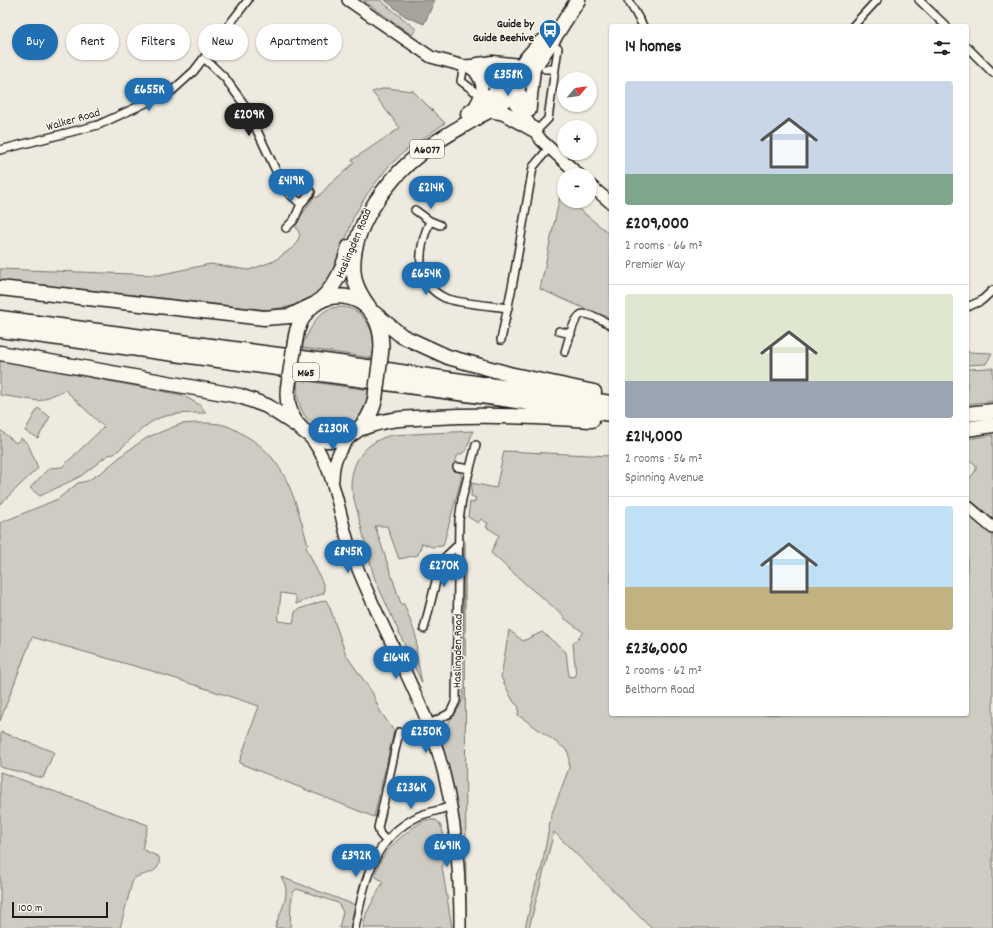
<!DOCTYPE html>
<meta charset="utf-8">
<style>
body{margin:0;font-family:Dekko,sans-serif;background:#f6f6f6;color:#202124;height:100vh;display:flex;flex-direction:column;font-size:15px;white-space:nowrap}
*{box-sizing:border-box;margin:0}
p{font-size:13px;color:#757577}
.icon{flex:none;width:22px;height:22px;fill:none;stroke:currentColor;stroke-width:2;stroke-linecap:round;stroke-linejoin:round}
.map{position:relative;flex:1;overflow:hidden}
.panel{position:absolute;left:609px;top:24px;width:360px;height:692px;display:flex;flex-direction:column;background:#fff;border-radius:4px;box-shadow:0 1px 3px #0004}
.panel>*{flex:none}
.top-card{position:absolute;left:12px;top:24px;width:380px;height:36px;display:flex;gap:8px}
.needle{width:26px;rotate:61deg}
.fabs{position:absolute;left:557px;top:72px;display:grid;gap:8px}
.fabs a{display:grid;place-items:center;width:40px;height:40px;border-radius:50%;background:#fff;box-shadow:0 1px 3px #0004;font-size:20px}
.scale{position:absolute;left:12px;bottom:10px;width:96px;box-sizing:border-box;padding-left:4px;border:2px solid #1c1c1c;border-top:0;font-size:11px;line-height:14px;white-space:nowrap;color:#1c1c1c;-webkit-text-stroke:3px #fbf7ec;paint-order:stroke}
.price{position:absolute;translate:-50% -34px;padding:0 9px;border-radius:14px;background:#1f6fb2;color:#fff;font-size:13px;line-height:26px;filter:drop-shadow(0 1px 2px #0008)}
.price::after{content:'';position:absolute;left:50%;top:24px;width:12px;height:9px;margin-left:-6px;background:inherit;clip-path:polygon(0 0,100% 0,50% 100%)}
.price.current{background:#222;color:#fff}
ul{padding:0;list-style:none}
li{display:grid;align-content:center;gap:8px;height:212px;padding:0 16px}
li+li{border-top:1px solid #e0e0e0}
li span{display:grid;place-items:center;height:124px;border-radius:4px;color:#555}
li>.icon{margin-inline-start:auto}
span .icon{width:72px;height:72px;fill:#fffc;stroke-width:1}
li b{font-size:17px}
h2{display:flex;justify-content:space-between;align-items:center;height:48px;padding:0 16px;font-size:17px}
.tag{padding:0 14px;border-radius:18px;background:#fff;box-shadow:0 1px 3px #0004;font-size:14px;line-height:36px}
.tag.current{background:#1f6fb2;color:#fff}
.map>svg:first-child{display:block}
.green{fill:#ceccc2;stroke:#75746f}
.water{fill:#a6a39d;stroke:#6f6d69}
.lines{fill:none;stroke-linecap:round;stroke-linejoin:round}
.street-casing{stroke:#1c1c1c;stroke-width:10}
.secondary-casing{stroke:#1c1c1c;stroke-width:14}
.highway-casing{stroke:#1c1c1c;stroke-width:17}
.street{stroke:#fbf7ec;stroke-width:7}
.secondary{stroke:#fbf7ec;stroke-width:11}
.highway{stroke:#fbf7ec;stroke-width:14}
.highway-bridge-casing{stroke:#1c1c1c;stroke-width:17;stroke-linecap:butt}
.highway-bridge{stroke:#fbf7ec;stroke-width:14}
.labels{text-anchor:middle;stroke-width:3;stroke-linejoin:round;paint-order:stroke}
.shield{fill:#fbf7ec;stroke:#5f5e5a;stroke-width:1}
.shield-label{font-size:11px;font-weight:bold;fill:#1c1c1c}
.poi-label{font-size:12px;font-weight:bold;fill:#1c1c1c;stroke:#fbf7ec;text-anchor:end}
.street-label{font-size:12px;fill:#1c1c1c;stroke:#fbf7ec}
</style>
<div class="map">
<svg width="993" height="928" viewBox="0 0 993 928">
<rect width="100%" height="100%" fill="#eeeadf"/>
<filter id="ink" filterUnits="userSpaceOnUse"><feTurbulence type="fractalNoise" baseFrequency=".025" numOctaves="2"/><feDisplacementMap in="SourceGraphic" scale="8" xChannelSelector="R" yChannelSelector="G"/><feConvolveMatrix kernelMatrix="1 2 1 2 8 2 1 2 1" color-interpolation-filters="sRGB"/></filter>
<g filter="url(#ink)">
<path class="green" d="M363,0H380L416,29L412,35Z
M386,88L413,91L445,123L404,152L388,167L367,194L353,218L335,270L320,293L301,305L267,310L79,289L0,282V269L158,275L210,264L249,270L274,261L295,246L300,235L295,224L315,196L317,198L330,184L354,163L352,160L400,128L372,92Z
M560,196H562L564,201H569L611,235V320L540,289Z
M342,307C367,309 377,335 373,358L303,348V343C313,325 319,306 342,307Z
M967,352L992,353L986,364L967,365Z
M0,360L182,395L200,405L206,413C190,413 173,413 159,418C144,424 127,444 114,454L108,455L81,476L40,496L30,488L49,468L62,467L104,427L65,390L39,401L0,395Z
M993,368V401L967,404V369Z
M298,380L369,390C360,452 290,439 298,380Z
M38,408L50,417L38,438L25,431Z
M181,424C193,423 212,422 224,425C232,427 239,432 246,436C287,459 296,503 308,545L306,547L324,586V593L296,604V597L294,595L281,593L278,621L293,623L295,612L299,609L326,600L330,608L346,655L372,692L380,711L394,731L374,817L239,763L259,706L152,671L32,637L0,721V523L58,499L78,483L87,481L102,472L126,452L148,437Z
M0,430L16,443L21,438L28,444L38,468L0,504Z
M473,431L466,451L457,456L454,469L459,471L462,476L443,546L432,547L422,543L418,555L399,559L387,526H375L401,604H404L416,636L417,658L422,683L374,577L351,487C351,461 366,441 392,435Z
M993,435V519L967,497V482L976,470V465L967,458V439Z
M504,451L611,456V714H967V512L993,535V928H651L554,832L529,928H525L536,883L541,871L551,816L569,768V756L567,750L518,715L519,707L513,701L501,677L509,630L523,641L542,632L566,652L569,677L576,676L573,644L583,632L564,618L562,614L529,587L491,553L499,535L486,527L488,523L481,519L478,523L468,517L470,502L474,503L476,498L471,496L472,483L496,488Z
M464,542H465L466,927L458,815L441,739C443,724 459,714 463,698Z
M1,732L54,752L43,778L0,767Z
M0,772L148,825L142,849L159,857C162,875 144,872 133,879L120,928H0Z
M425,820H436C446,827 447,857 442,867L452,928H363L366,914L383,882L375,876C380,851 405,832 425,820Z
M281,877L355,905L350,928H339L343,912L338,903L297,889L294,891L291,902L290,928H275C280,910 293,894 281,877Z"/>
<path class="water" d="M385,0H435L424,24L405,16Z"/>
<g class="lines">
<g class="street-casing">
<path id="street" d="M628,0L643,26
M919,0L946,26
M853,26L877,0
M967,47L993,73
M204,58L225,78L246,107L285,190L301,204
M464,66L461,81L474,91
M545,69H555L558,48
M535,132L548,119L555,69
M0,150L98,125L172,91L194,71L248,0
M415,210L430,221L440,225
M430,221C418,248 413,283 445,298C456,303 494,306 508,308
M286,228L294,220L301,204L311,192
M967,307L981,301L993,290
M559,331L571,334
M501,340L513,282L533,167L549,148
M565,352C568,343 574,313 584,314C592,314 604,321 611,325
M457,467L470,469
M424,629L441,561L459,544
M428,725L450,713L456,701L459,520L462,499L476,445
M386,841L380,834L378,828L399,732
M355,928C365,882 371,839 419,816C429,812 441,810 451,806"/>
</g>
<g class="secondary-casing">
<path id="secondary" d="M348,0L431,57L464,66L478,65L494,72L520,93L530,109
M469,67L509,95L541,140L579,175
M474,108C482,93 486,88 476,73
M530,111L535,64
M590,185L611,203
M307,434C335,464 338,515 352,554C374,613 406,667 429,726C454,791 460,859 460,928
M333,479C333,459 340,448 353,434
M967,506L993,528"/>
</g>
<g class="highway-casing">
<path id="highway" d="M478,65L493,63L519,66
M489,110L504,113L533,129
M468,114L501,88L541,42
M0,288L264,318L290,316L313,305
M320,300C337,285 343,268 349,247
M369,307C363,299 358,291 355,281C344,234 388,178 422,152C440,138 460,128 479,116C487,112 496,108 502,102C534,74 555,35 578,0
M374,313L402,336L448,357L509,374L594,392
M0,318L340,363L611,403
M0,330L611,414
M295,342C302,276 388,283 381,353
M0,353L240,396L267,406L298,426
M288,387C281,448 361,462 375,399
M967,414L993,411
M362,428C389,418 408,418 437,417C489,414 540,417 592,420
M967,429L993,425"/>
</g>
<use href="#street" class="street"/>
<use href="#secondary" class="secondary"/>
<use href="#highway" class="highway"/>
<g class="highway-bridge-casing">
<path id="highway-bridge" d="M288,387L295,342
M375,399L381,353"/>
</g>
<use href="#highway-bridge" class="highway-bridge"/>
</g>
</g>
<defs>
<g id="bus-pin" transform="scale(1.15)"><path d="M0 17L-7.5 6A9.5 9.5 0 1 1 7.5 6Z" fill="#1f6fb2" stroke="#fbf7ec"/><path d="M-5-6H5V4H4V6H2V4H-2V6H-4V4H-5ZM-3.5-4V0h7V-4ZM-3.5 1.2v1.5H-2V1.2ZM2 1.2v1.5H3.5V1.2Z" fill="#fff"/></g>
</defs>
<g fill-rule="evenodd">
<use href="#bus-pin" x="550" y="30"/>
</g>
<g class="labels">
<g class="shield">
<rect x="410" y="140" width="34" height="18" rx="3"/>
<rect x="293" y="363" width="26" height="18" rx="3"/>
</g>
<g class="shield-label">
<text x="427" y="153">A6077</text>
<text x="306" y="376">M65</text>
</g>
<g class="poi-label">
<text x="534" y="27">Guide by<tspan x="534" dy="14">Guide Beehive</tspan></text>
</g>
<g class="street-label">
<text transform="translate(73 119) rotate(-16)" y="4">Walker Road</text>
<text transform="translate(353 243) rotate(-67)" y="4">Haslingden Road</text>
<text transform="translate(457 651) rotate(-89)" y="4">Haslingden Road</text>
</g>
</g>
</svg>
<div class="fabs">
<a><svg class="needle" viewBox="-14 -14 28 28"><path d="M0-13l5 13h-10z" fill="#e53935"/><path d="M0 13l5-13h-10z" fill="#757577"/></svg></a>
<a>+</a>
<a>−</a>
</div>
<div class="scale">100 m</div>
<b class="price" style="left:508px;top:97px">£358K</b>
<b class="price" style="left:149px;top:112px">£655K</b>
<b class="price current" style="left:249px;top:137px">£209K</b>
<b class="price" style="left:291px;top:203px">£419K</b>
<b class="price" style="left:431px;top:210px">£214K</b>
<b class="price" style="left:426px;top:296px">£654K</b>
<b class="price" style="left:333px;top:451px">£230K</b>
<b class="price" style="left:348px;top:574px">£845K</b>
<b class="price" style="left:444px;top:588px">£270K</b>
<b class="price" style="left:396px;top:680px">£164K</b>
<b class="price" style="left:426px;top:754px">£250K</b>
<b class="price" style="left:411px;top:810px">£236K</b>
<b class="price" style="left:447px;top:868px">£691K</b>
<b class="price" style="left:356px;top:878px">£392K</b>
<div class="top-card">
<a class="tag current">Buy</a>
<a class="tag">Rent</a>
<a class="tag">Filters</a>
<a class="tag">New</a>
<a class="tag">Apartment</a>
</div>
<section class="panel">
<h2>14 homes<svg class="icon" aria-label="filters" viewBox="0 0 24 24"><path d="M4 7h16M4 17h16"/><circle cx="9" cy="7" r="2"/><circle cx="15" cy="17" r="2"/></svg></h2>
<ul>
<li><span style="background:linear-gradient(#c9d6e8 75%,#7fa58c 0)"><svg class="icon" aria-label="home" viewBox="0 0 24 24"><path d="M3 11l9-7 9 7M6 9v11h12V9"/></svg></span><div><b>£209,000</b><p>2 rooms · 66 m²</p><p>Premier Way</p></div></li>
<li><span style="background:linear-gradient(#dfe7d0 70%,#9aa5b1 0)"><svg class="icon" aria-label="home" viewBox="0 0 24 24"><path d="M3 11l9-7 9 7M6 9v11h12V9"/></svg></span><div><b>£214,000</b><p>2 rooms · 56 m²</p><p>Spinning Avenue</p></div></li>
<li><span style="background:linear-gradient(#bfe0f5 65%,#c2b280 0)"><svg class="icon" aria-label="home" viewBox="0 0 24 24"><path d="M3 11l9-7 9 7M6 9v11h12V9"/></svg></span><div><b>£236,000</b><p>2 rooms · 62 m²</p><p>Belthorn Road</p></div></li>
</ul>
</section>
</div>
